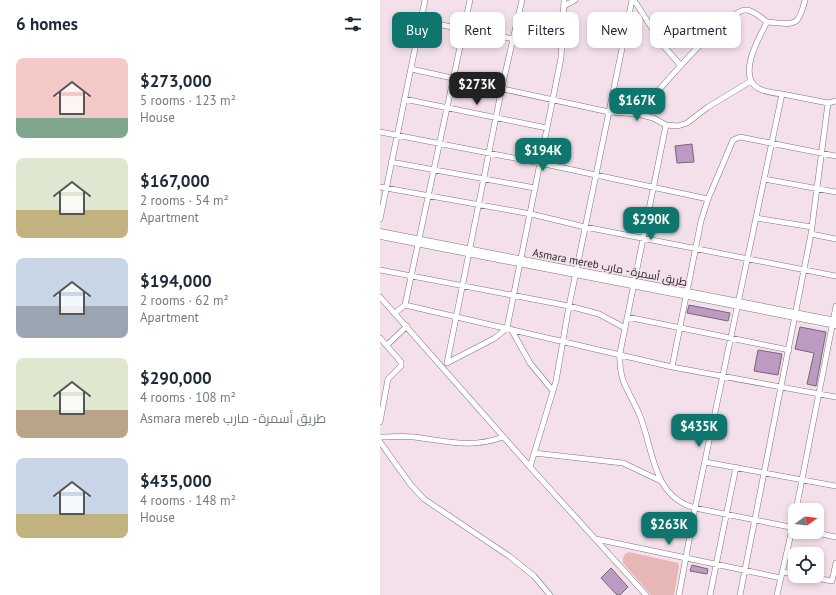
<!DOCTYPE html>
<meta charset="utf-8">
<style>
body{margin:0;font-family:"PT Sans",Cairo,sans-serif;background:#f2f2f3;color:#1f2937;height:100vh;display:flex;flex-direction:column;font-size:15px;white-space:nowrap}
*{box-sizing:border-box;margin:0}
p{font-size:13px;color:#747a83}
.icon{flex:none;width:22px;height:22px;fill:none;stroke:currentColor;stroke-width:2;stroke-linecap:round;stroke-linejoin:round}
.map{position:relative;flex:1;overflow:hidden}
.drawer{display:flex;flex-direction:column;background:#fff;width:380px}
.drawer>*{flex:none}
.top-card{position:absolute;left:12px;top:12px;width:380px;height:36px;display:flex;gap:8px}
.needle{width:26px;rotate:76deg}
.fabs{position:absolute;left:408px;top:503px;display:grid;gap:8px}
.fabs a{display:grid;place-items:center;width:36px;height:36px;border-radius:8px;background:#fff;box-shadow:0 2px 6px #0003;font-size:20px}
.price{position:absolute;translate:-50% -34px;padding:0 9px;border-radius:8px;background:#0f766e;color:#fff;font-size:13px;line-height:26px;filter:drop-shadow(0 1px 2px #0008)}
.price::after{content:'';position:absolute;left:50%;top:24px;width:12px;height:9px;margin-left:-6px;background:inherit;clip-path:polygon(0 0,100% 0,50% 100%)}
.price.selected{background:#222;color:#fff}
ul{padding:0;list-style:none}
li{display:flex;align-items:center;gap:12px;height:100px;padding:0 16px}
li span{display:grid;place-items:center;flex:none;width:112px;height:80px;border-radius:8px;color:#555}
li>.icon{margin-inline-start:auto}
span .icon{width:48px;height:48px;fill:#fffc;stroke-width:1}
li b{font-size:17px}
h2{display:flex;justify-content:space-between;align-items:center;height:48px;padding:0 16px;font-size:17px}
.pill{padding:0 14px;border-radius:8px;background:#fff;box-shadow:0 2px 6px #0003;font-size:14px;line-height:36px}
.pill.selected{background:#0f766e;color:#fff}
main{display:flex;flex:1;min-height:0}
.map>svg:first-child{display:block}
.green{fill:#e7b7b5}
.building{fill:#bd9ac2;stroke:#736875}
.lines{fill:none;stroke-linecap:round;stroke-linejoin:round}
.street-casing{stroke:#83727c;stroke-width:6}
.highway-casing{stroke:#83727c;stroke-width:11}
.street{stroke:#fff;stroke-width:5}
.highway{stroke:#fff;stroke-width:10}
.labels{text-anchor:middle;stroke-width:3;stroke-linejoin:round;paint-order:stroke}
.street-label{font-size:11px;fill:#251e22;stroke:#f3e0eb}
</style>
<main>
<section class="drawer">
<h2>6 homes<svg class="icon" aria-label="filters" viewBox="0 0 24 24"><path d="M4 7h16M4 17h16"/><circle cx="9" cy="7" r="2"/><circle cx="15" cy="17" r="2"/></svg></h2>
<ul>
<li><span style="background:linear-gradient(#f6c9c9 75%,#7fa58c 0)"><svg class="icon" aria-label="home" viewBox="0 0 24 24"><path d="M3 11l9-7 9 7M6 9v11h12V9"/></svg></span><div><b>$273,000</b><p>5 rooms · 123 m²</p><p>House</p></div></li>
<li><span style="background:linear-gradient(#dfe7d0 65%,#c2b280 0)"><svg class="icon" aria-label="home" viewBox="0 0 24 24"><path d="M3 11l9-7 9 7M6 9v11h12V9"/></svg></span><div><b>$167,000</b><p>2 rooms · 54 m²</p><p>Apartment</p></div></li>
<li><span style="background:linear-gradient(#c9d6e8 60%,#9aa5b1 0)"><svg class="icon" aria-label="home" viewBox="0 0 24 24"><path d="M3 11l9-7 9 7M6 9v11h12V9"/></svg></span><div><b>$194,000</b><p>2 rooms · 62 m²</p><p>Apartment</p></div></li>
<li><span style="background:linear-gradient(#dfe7d0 65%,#b9a48a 0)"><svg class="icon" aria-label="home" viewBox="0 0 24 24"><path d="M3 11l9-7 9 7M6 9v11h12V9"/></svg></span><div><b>$290,000</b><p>4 rooms · 108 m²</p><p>Asmara mereb طريق أسمرة - مارب</p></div></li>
<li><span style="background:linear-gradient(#c9d6e8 70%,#c2b280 0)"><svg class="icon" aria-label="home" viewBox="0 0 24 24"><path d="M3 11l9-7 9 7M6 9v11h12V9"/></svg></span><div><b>$435,000</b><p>4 rooms · 148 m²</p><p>House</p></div></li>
</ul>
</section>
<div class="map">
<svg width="456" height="595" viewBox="0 0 456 595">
<rect width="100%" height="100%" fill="#f3e0eb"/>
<path class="green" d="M249,552L298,563L299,566L294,595H271L243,563V558L245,554Z"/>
<path class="building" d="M312,144L314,162L297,163L295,146Z
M309,305L350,313L348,321L307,313Z
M420,327L446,332L436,386L427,384L434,353L415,349Z
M378,350L402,354L398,375L374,371Z
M312,565L328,569L327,574L310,571Z
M231,568L248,587L240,595H237L221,578Z"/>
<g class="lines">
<g class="street-casing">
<path id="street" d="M254,0L282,44L301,66
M184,6L195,0
M41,21L134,39
M31,69L229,112L258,114L273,118L286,125L298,126L307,123L328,107L371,81
M402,94C394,93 384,92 378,88C357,76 379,37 387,22C414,24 418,29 425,0
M24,99L167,128
M258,114C274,96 346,9 366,10C374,10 381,18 387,22
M286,125L240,353C238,383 250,391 260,416C274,451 272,496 315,508L415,528
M0,132L160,163L328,199
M11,162L155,188
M384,179L456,192
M0,187L151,214L205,227L456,276
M376,218L432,227
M0,219L45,0
M431,234L456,239
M0,270L189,306L219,314L245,328
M0,297L150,467L266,595
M25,305L292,367L456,397
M15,313L25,305L90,0
M247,317L409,350
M131,329L150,363L173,391
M0,338L21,362V366L8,379L0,422
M7,345L27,326
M67,363L115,338L127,328L181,58L184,0
M67,363L122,87L142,0
M292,367L321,221L328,199L353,140L360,137L456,156
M0,437C11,437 23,436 34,437C68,441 90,449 123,437
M0,442L31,485L44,499L129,556L154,576L170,595
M154,453L243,463L281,481
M325,462L456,486
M150,467L176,381L189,306L252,0
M416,510L456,306
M432,532L456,537
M216,539L401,578
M402,572L415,574
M425,576L452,581L456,563
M299,595L315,508L402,94L448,103L456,101
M330,595L356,467
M360,595L431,234L448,103
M397,595L415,516"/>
</g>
<g class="highway-casing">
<path id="highway" d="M0,234L456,323"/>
</g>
<use href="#street" class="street"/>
<use href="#highway" class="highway"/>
</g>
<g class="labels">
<g class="street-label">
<text transform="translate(230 267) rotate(11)" y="4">Asmara mereb طريق أسمرة - مارب</text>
</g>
</g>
</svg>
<div class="fabs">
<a><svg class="needle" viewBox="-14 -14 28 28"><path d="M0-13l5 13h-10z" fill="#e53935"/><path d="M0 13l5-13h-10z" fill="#747a83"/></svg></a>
<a><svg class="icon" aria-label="locate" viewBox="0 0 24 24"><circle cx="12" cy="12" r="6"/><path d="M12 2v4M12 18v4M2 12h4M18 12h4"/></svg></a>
</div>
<b class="price selected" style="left:97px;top:106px">$273K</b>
<b class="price" style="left:257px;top:122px">$167K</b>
<b class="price" style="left:163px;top:172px">$194K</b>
<b class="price" style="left:271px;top:241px">$290K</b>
<b class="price" style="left:319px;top:448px">$435K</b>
<b class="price" style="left:289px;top:546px">$263K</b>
<div class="top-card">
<a class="pill selected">Buy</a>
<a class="pill">Rent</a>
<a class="pill">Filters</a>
<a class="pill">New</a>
<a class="pill">Apartment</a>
</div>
</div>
</main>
